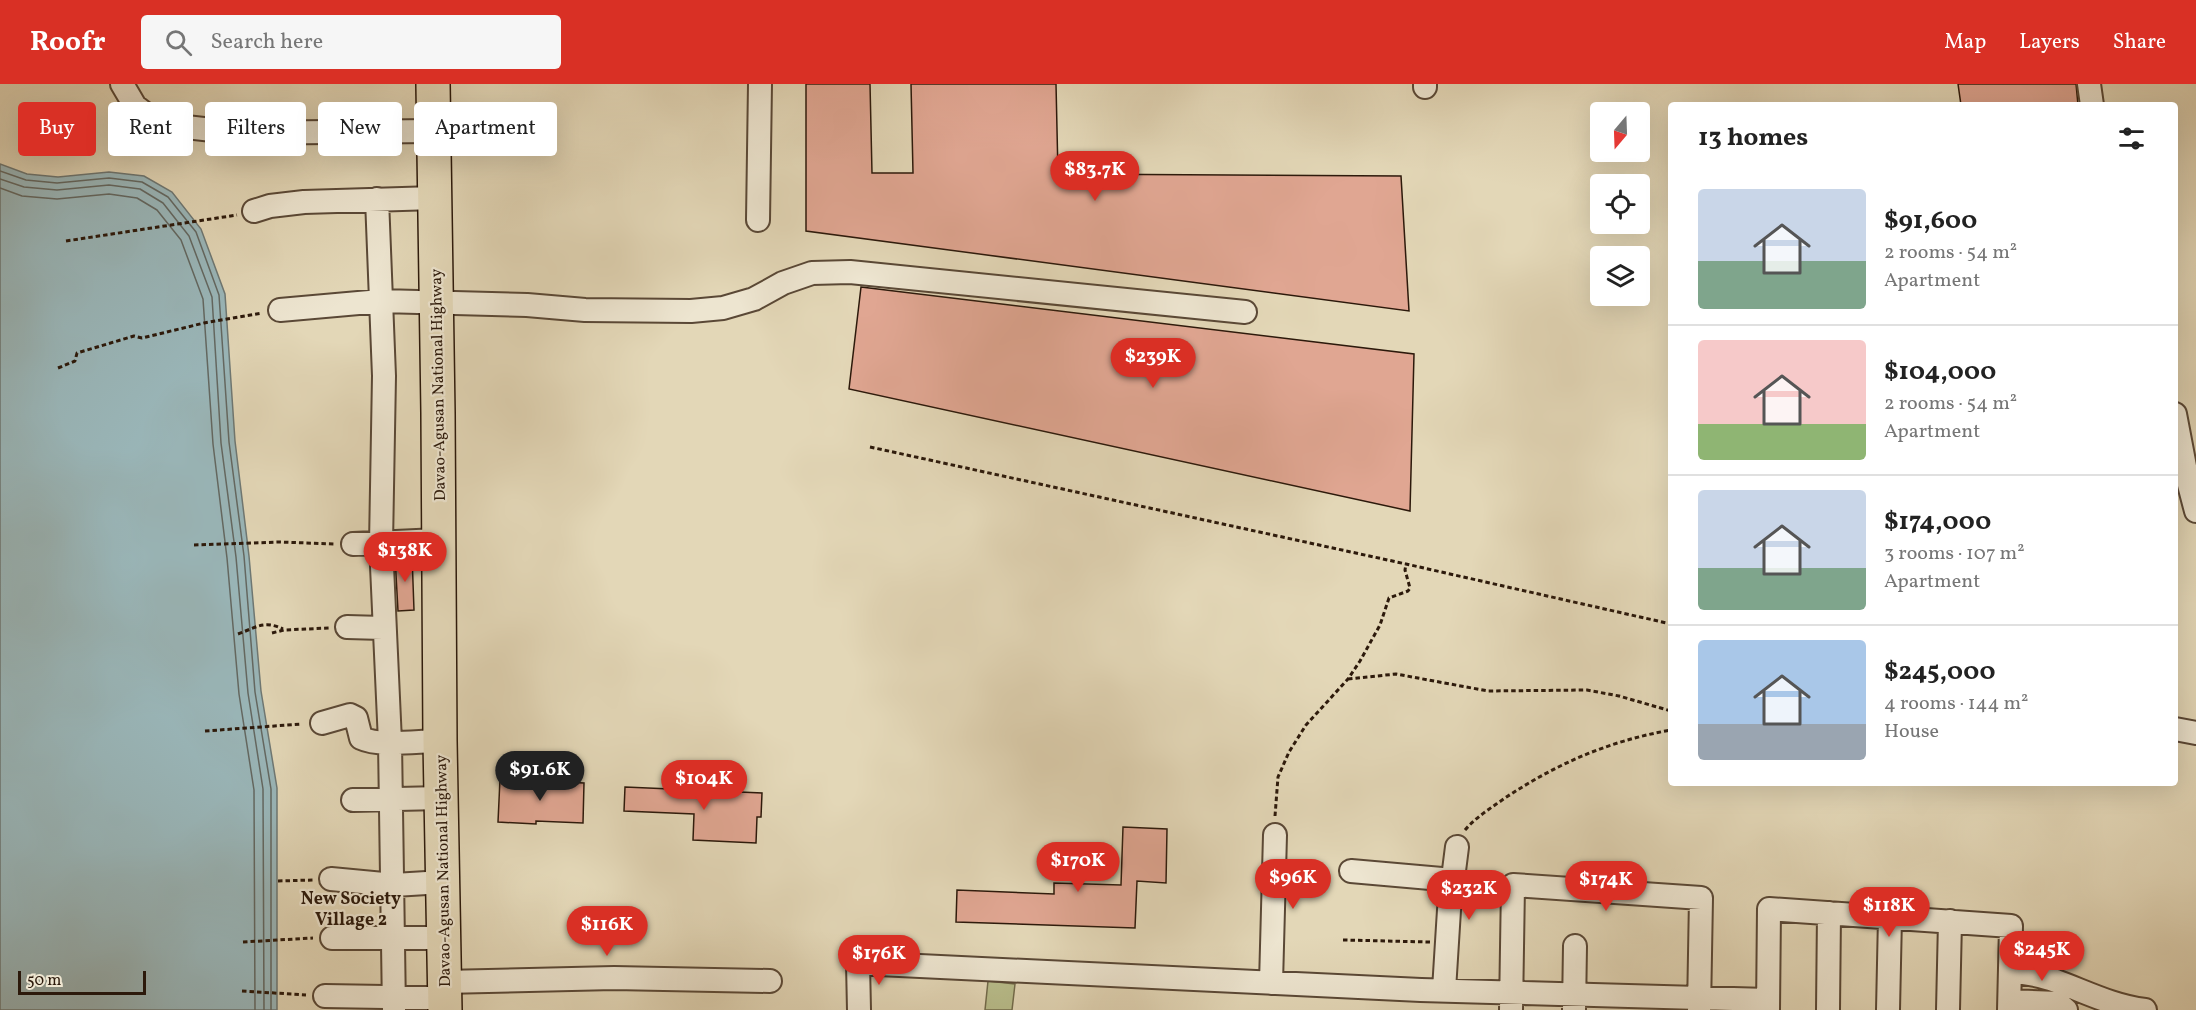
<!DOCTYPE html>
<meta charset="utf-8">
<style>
body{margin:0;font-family:Vollkorn,serif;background:#f6f6f6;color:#222;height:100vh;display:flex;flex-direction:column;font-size:22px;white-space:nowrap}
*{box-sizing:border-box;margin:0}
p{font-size:20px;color:#767676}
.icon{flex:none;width:33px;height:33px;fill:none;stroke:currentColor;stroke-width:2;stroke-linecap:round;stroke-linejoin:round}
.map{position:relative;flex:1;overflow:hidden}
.panel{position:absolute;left:1668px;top:18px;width:510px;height:684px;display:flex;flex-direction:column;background:#fff;border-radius:6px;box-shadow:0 6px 24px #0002}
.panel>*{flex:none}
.guide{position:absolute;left:18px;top:18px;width:570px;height:54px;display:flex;gap:12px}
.needle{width:39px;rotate:199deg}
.tools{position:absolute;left:1590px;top:18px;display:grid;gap:12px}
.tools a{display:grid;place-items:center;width:60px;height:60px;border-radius:6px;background:#fff;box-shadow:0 6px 24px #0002;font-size:30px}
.scale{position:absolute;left:18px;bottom:15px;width:128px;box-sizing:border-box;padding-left:6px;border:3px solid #2c190b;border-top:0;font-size:16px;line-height:21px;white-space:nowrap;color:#2c190b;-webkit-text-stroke:4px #ede5d0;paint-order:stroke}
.price{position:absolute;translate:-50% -51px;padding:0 14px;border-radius:21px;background:#d93025;color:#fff;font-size:20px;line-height:39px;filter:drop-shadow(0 2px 3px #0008)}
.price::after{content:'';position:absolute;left:50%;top:36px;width:18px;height:14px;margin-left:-9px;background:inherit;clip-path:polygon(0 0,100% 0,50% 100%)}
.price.selected{background:#222;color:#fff}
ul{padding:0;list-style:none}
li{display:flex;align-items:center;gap:18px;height:150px;padding:0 30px}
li+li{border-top:2px solid #e0e0e0}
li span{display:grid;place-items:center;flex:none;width:168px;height:120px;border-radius:6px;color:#555}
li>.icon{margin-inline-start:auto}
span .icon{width:72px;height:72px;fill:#fffc;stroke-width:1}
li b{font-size:26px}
h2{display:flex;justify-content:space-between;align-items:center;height:72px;padding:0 30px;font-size:26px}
.pill{padding:0 21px;border-radius:6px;background:#fff;box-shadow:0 6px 24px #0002;font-size:21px;line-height:54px}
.pill.selected{background:#d93025;color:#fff}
header{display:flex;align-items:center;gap:36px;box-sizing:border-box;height:84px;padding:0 30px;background:#d93025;color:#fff}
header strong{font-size:28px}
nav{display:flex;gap:33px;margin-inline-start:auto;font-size:21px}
.search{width:420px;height:54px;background:#f6f6f6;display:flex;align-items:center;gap:15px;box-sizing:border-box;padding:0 21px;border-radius:6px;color:#767676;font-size:22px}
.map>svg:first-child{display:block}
.green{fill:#b8bd8b;stroke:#726b4b;stroke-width:1.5}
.water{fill:#9ab7ba;stroke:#6e7874;stroke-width:1.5}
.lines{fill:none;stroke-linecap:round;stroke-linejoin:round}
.shore{stroke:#636862;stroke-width:1.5}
.building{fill:#e0a692;stroke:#2c190b;stroke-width:1.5}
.minor-casing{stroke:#5a4836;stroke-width:26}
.highway-casing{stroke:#2c190b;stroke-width:36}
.path{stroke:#2c190b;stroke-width:3;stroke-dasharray:4.5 3;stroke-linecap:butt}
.minor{stroke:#ede5d0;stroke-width:22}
.highway{stroke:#e3d7b7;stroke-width:33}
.labels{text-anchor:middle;stroke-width:4.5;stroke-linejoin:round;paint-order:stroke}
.street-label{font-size:16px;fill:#2c190b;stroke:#ede5d0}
.neighbourhood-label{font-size:18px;font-weight:bold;fill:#2c190b;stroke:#ede5d0}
</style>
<header>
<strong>Roofr</strong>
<div class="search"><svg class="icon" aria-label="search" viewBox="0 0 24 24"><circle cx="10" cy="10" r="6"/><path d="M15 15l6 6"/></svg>Search here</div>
<nav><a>Map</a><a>Layers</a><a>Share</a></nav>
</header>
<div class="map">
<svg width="2196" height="926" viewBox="0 0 2196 926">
<rect width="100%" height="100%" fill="#e3d7b7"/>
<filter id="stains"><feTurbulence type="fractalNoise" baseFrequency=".00333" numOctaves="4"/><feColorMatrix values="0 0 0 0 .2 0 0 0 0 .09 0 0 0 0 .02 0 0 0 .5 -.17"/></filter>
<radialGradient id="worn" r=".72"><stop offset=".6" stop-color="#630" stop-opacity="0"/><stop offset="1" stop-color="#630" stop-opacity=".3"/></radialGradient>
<path class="green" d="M988,897L1015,900L1012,926H985Z"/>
<path class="water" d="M0,80L27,90L58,93L109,88L144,92L172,108L201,145L225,210L235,357L249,472L261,607L277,704V926H0Z"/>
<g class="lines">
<path class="shore" d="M0,87L26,96L57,99L109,94L142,98L168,113L196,148L219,211L229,358L244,472L255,608L271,705V926
M0,95L24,103L57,106L109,101L140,105L163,119L189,152L212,213L221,359L236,473L248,609L263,705L264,926
M0,104L22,112L57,115L109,110L137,114L157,126L181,156L203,215L213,360L227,474L239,610L254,706L255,926"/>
</g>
<path class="building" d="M806,0H870L872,89H913L911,0H1056L1058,90L1401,92L1409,227L806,147Z
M1958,0H2076L2078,21H1961Z
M861,203L1414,270L1410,427L849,305Z
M412,471L414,526L398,527L395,472Z
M500,695L584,699L583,739L536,737V740L498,738Z
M625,703L762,709L761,733H757L756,759L693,756L694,730L624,727Z
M1123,743L1167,745L1166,799L1137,797L1135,844L956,838L957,806L1054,810V799L1121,801Z"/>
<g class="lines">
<g class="minor-casing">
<path id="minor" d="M122,0L135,22L152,35L177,42L239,49L434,47
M2089,0L2092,21
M1425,3V0
M377,115L384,292L381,460L390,658L394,926
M254,127L270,122L304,118L435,114
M758,136L760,0
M280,226L381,217L527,221L585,226L691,227L723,224L754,215L783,199L812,189L850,188L1245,228
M2175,330L2187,393L2196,427
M353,460L438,456
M347,543L383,544
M322,639L350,631L356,634L361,654C380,663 418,657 440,657
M2175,645L2196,649
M353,716L441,714
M1351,787L1453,796
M331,795L394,801L443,798
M332,854H444
M2010,887C2026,889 2041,891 2056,897C2086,908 2113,922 2145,926
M444,898L614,894L770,897
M1271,899L1275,751
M1444,906L1449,826L1457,763
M325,912L445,914
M2010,917L2058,919L2066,926
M1574,925L1575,862
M859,926L858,879L1421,906L1768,916
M1511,926L1513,801L1701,814L1699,926
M1768,926L1769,825L2011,842L2009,926
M1828,926L1829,829
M1888,926L1890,833
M1948,926L1950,837"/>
</g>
<g class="highway-casing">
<path id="highway" d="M433,0L438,329L440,657L445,926"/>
</g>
<path class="path" d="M66,157L237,131
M58,284L75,277L77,269L134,252L142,254L204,239L262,229
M870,363L1406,480L1671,540
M194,461L280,458L334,460
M272,549L284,546L329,544
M238,550C257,543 264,536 283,545
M1348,595L1396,590L1488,607L1587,606L1619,612L1671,627
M205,647L302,640
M1275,732L1278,693L1289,668L1306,641L1348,595L1360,577L1380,541L1389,514L1408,507L1410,504L1405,486L1406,480
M1465,746C1476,733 1491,724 1505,714C1558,679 1609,657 1671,646
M278,797L313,796
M1343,856L1430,858
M243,858L313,854
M242,907L306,911"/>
<use href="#minor" class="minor"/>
<use href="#highway" class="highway"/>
</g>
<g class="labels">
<g class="street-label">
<text transform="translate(437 301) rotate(-91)" y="6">Davao-Agusan National Highway</text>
<text transform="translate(442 787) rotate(-91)" y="6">Davao-Agusan National Highway</text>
</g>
<g class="neighbourhood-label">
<text x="351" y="820">New Society<tspan x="351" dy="21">Village 2</tspan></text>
</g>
</g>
<rect width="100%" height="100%" filter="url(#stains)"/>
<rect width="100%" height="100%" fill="url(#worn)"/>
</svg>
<div class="tools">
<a><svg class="needle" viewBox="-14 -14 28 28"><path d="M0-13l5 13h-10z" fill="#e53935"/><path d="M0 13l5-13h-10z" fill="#767676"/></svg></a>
<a><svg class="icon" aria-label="locate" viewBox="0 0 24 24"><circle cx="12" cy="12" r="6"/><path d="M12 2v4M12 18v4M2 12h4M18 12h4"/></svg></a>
<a><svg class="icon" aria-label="layers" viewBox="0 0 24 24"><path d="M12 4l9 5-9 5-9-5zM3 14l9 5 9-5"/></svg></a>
</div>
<div class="scale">50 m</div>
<b class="price" style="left:1095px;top:118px">$83.7K</b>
<b class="price" style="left:1153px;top:305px">$239K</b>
<b class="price" style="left:405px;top:499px">$138K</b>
<b class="price selected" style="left:540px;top:718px">$91.6K</b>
<b class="price" style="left:704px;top:727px">$104K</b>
<b class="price" style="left:1078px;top:809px">$170K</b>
<b class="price" style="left:1293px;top:826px">$96K</b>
<b class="price" style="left:1606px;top:828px">$174K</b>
<b class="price" style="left:1469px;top:837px">$232K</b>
<b class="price" style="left:1889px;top:854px">$118K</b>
<b class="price" style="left:607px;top:873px">$116K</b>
<b class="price" style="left:2042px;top:898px">$245K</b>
<b class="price" style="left:879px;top:902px">$176K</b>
<div class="guide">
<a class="pill selected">Buy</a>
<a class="pill">Rent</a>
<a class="pill">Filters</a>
<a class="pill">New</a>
<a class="pill">Apartment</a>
</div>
<section class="panel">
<h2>13 homes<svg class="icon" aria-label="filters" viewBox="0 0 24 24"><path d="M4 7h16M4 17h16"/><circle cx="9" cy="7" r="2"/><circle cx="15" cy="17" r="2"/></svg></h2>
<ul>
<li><span style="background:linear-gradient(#c9d6e8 60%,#7fa58c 0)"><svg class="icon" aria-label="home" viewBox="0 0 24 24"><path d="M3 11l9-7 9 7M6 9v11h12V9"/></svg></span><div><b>$91,600</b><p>2 rooms · 54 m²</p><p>Apartment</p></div></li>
<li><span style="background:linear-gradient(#f6c9c9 70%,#8fb573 0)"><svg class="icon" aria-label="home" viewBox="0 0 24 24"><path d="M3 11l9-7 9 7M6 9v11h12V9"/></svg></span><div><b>$104,000</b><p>2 rooms · 54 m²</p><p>Apartment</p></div></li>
<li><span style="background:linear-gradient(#c9d6e8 65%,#7fa58c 0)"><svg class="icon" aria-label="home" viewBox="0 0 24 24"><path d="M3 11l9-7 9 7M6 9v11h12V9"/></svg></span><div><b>$174,000</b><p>3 rooms · 107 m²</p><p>Apartment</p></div></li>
<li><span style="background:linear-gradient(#a9c7e8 70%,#9aa5b1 0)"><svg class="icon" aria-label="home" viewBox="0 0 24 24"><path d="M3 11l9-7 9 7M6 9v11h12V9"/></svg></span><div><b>$245,000</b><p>4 rooms · 144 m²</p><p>House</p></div></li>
</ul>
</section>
</div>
